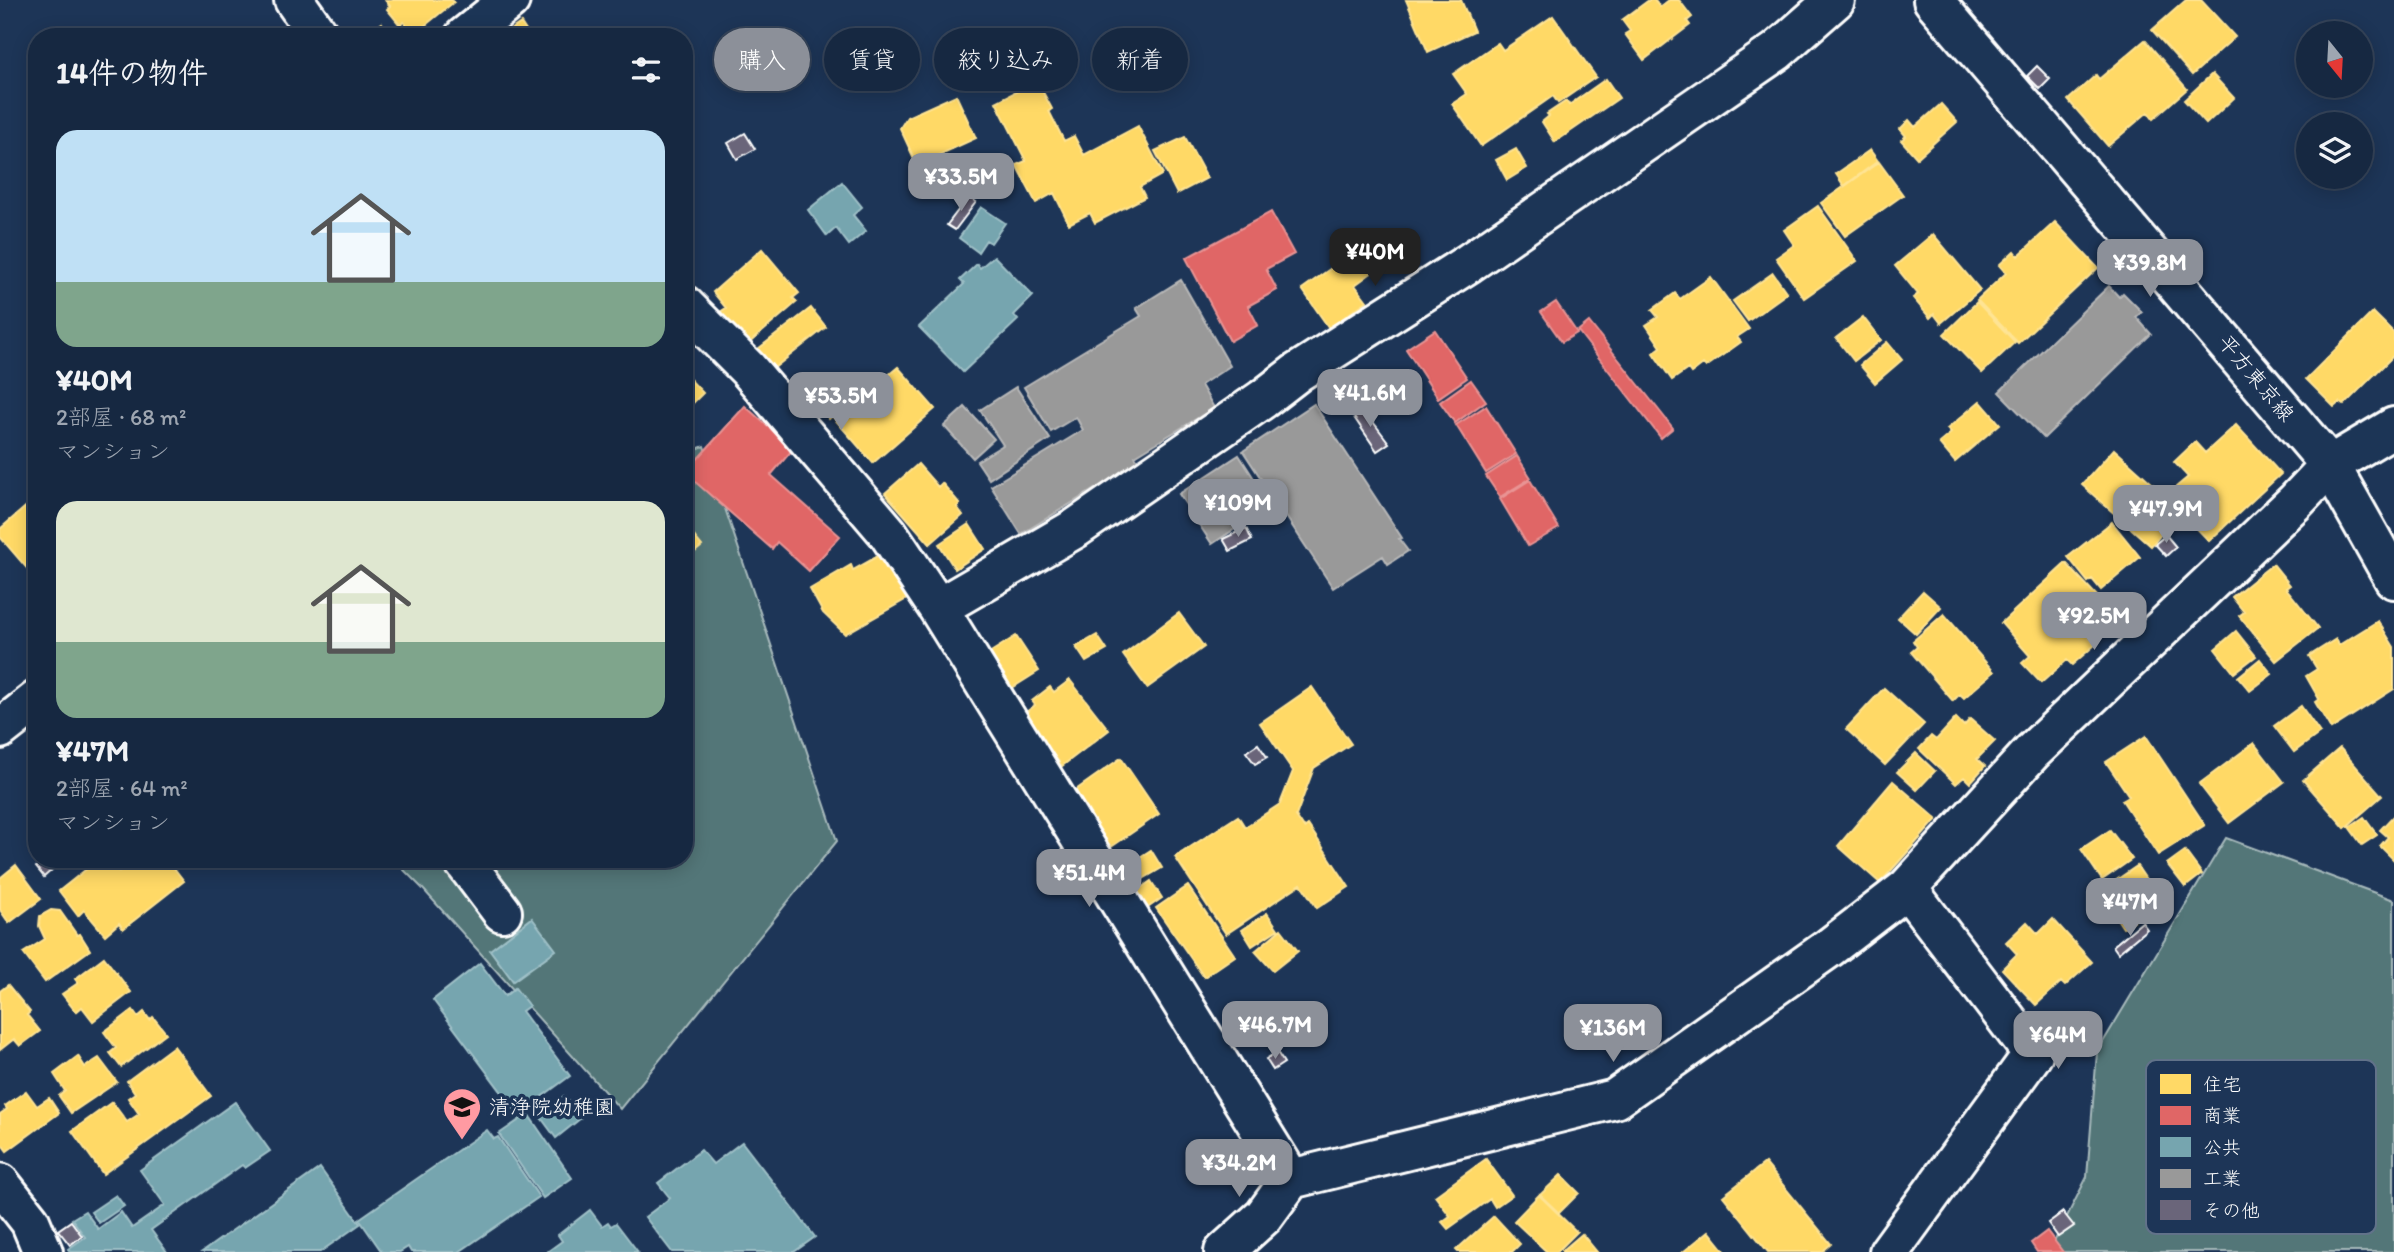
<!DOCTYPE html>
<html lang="ja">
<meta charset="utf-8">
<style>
body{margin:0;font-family:Itim,"Klee One",sans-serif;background:#23344c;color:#f1f3f6;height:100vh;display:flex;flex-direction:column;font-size:26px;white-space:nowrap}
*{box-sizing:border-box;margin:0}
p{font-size:23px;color:#9ea6b1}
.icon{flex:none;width:38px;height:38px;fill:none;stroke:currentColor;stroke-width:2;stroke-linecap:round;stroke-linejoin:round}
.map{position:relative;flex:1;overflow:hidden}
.details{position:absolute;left:28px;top:28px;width:665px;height:840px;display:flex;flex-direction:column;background:#162841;border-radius:28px;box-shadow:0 4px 18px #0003,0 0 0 2px #35445a}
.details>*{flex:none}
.hud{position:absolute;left:714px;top:28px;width:665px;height:63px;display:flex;gap:14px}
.needle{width:46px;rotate:162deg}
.tools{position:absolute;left:2296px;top:21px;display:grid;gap:14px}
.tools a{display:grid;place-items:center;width:77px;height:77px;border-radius:50%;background:#162841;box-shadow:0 4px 18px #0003,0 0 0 2px #35445a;font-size:35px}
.price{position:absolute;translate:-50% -60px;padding:0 16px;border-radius:14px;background:#8c9099;color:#fff;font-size:23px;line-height:46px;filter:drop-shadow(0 2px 4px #0008)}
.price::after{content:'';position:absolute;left:50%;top:42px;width:21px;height:16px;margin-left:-10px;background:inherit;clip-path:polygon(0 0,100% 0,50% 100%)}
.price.current{background:#222;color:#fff}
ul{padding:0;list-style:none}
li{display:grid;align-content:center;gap:14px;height:371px;padding:0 28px}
li span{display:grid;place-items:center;height:217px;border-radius:21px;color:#555}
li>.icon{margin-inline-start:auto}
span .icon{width:126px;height:126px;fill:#fffc;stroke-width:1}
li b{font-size:30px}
h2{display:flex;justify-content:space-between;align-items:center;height:84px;padding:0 28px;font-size:30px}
.chip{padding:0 24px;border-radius:32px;background:#162841;box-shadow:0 4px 18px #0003,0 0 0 2px #35445a;font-size:24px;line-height:63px}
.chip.current{background:#8c9099;color:#fff}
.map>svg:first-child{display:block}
.green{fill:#527678;stroke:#a8babc;stroke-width:2}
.homes{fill:#ffd966;stroke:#ffe494;stroke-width:2}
.shops{fill:#e06666;stroke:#e99494;stroke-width:2}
.public{fill:#76a5af;stroke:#9fc0c7;stroke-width:2}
.industry{fill:#999;stroke:#b8b8b8;stroke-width:2}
.building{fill:#6a657a;stroke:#fff;stroke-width:2}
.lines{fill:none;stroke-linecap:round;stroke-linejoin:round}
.street-casing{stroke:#fff;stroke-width:44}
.secondary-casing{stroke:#fff;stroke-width:44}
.street{stroke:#1d3557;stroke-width:38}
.secondary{stroke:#1d3557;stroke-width:38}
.labels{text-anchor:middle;stroke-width:7;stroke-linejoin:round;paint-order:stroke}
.street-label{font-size:21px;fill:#fff;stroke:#1d3557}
.poi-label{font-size:21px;fill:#fff;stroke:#1d3557;text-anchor:start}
.key{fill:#1d3557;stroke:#617289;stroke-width:2}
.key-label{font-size:19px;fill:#fff}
</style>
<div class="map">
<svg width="2394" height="1252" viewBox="0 0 2394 1252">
<rect width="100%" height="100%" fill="#1d3557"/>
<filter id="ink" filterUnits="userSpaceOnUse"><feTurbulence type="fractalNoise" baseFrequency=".0143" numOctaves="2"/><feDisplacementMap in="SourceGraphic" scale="14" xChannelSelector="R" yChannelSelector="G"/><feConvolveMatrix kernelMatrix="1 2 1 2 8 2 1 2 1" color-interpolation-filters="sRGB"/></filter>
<g filter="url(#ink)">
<path class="green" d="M704,446L837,841L620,1109L423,889L393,859H684V454Z
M2226,838L2394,900V1252H2049L2087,1177L2097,1052Z"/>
<path class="homes" d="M385,0H452L454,2L417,32L413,26L409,29L404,22L400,25L387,9L390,6Z
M1406,0H1461L1474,31L1428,52Z
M1649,0H1654L1660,7L1669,0H1679L1692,17L1687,21L1690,25L1644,60L1625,34L1630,31L1622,20Z
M2186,0H2201L2235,37L2192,75L2152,30Z
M1553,16L1596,77L1558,103L1553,96L1481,146L1452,104L1467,94L1453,74L1498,43L1503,50Z
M382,23L392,37H364Z
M521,23L530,37H500Z
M2145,40L2187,89L2153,119L2148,112L2108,146L2068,100L2096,75L2099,79Z
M2212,74L2234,98L2206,124L2184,100Z
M1606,79L1619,98L1555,142L1542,122L1549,116L1547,114L1566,101L1569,105Z
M1037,81L1052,109L1049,111L1064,141L1074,136L1084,155L1138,126L1163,174L1140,187L1145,197L1095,223L1090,213L1069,224L1054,193L1036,203L1016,165L1026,161L996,102Z
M956,95L976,138L917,165L900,128L907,117Z
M1941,104L1957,122L1917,158L1901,140L1906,136L1900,129L1909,120L1915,127Z
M1185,137L1207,178L1177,194L1155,151Z
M1516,149L1527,168L1507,180L1496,160Z
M1870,150L1878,161L1844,186L1836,174Z
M1879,162L1903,195L1845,236L1821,203Z
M1818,206L1857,261L1804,298L1776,258L1794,245L1784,230Z
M2055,222L2098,268L2018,343L1977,300L2006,273L1999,265L2014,251L2018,256Z
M1933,234L1980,290L1941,323L1934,314L1930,318L1913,298L1918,294L1895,266Z
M762,249L799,293L793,298L797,302L748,344L720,312L726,308L713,292Z
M1358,249L1374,271L1355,285L1367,301L1329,328L1302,289Z
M1773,273L1787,293L1748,321L1733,301Z
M1711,277L1749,329L1737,337L1741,342L1706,367L1703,364L1691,373L1688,369L1672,380L1653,353L1661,347L1646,325L1658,317L1652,310L1675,293L1680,299Z
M1977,302L2015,342L1982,373L1944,334Z
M811,308L826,327L774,368L758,349Z
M2373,312L2394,333V355L2344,405L2340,402L2334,407L2306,379Z
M1863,317L1881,340L1854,361L1836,338Z
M1887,342L1902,360L1875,383L1860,365Z
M898,367L935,409L873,463L832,416L829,419L820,408L840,390L846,398L873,375L880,382Z
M684,373L703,393L684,412Z
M1980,401L2000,424L1955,462L1939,443L1951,433L1947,429Z
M2236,425L2281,474L2209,541L2186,517L2195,508L2176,487L2188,477L2174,462L2195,442L2205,453Z
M2114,449L2182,510L2151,546L2082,485Z
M918,464L938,487L942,483L960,504L957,507L963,515L930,544L885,493Z
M37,497V580L0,537V529Z
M2112,522L2140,557L2101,590L2092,579L2088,582L2068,557Z
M969,524L985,549L955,569L939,544Z
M693,535L702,546L684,561V542Z
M885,552L910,597L845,634L823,613L810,589L851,565L853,570Z
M2066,563L2111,611L2085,633L2095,645L2072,665L2067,660L2041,683L2022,663L2030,656L2001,623Z
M2273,564L2290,585L2286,588L2318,628L2276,661L2239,616L2244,612L2232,597Z
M1923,591L1941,607L1916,634L1898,618Z
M1179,613L1204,647L1147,688L1123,655Z
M1944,614L1994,672L1964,698L1960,694L1953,701L1911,652L1917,647L1913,641Z
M2378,621L2394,647V689L2331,729L2315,702L2319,699L2306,676L2317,669L2309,656L2336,639L2339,645Z
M2236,631L2256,656L2234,673L2215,649Z
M1097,635L1107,650L1086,662L1076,647Z
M1016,636L1039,671L1009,690L986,655Z
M2260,659L2272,674L2250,691L2238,677Z
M1070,680L1109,730L1062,766L1024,714L1035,705L1032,701L1050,687L1054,692Z
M1312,687L1351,744L1314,768L1296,816L1304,828L1308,825L1349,887L1317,908L1301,884L1226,934L1175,857L1238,816L1245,827L1280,804L1293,771L1260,723Z
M1884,688L1924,724L1885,765L1846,729Z
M2301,706L2320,733L2294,752L2274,726Z
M1956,718L1964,726L1970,719L1995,741L1977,759L1985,766L1970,783L1964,777L1956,784L1919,749L1931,736L1936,740Z
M2146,736L2205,825L2158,855L2122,800L2129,796L2106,762Z
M2254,743L2284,782L2229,823L2199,784Z
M2340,748L2382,796L2345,828L2303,780Z
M1916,753L1935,771L1917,790L1897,772Z
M1121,758L1159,814L1111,847L1073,792Z
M1893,781L1937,819L1880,883L1838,846Z
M2394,815V860L2380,846L2388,837L2380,830Z
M2364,817L2377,835L2362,845L2349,827Z
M2110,830L2132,859L2102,880L2081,849Z
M1151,850L1162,868L1141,880L1132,862Z
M2185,851L2202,874L2185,887L2167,864Z
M99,859H109L119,871L134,859H167L184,881L123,929L119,923L105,935L84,910L78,916L59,891Z
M16,865L41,899L9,923L0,910V878Z
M2137,866L2162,903L2123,928L2099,892Z
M1151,881L1162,898L1146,909L1135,892Z
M1188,886L1235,956L1204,977L1156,908Z
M51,910L60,911L77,935L80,934L90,950L45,982L23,953L45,939L39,926L40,916Z
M1267,913L1278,929L1252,946L1242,930Z
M2053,919L2092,962L2065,986L2061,982L2036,1005L2002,969L2017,954L2006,942L2027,922L2038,934Z
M1281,929L1298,951L1273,971L1255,951Z
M104,957L131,992L93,1021L82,1007L76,1012L62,994L78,983L75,979Z
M8,985L30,1012L27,1015L40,1031L20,1046L14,1039L0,1050V991Z
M133,1010L138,1017L144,1012L150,1020L153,1017L166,1033L121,1067L110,1053L116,1048L104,1032Z
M174,1046L211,1096L103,1174L72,1131L112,1102L127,1122L139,1114L128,1098L135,1093L127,1081Z
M78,1056L85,1067L99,1058L117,1082L71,1113L59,1096L65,1091L54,1074Z
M26,1091L37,1106L49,1098L59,1113L7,1151L0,1142V1114L7,1109L5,1106Z
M1486,1159L1512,1195L1495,1207L1490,1199L1448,1229L1442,1222L1450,1216L1435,1196Z
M1765,1163L1831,1244L1822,1252H1768L1723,1196Z
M1561,1175L1579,1193L1559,1213L1540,1195Z
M1539,1195L1577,1232L1557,1252H1547L1514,1221Z
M1494,1216L1520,1244L1512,1252H1458L1456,1250Z
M1709,1231L1726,1252H1683Z
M1582,1234L1597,1252H1562V1251Z"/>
<path class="shops" d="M1271,212L1294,254L1266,269L1277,290L1248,306L1258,325L1230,341L1186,258Z
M1556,302L1577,333L1562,342L1541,312Z
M1589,322L1673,428L1661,438L1578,331Z
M1435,330L1467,378L1438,398L1406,349Z
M1471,380L1486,401L1455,423L1440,402Z
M745,406L793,449L771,475L840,536L809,571L777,542L772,549L685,473Z
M1486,406L1516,454L1486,473L1456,425Z
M1517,456L1531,478L1500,497L1486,476Z
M1530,480L1559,528L1528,546L1500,499Z
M2047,1231L2063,1252H2037L2031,1243Z"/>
<path class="public" d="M842,182L862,207L853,215L866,231L849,245L836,228L827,236L808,210Z
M981,207L1005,223L991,243L986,240L978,252L959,238Z
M994,256L1033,296L1014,315L1018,320L963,372L919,327L964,284L960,280L977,264L980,268Z
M532,918L556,950L513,981L490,950Z
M480,963L505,996L515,988L529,1006L522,1011L570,1076L518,1114L433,1000Z
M564,1096L581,1118L556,1138L539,1115Z
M235,1102L270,1151L245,1168L242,1165L151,1230L167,1252H70L68,1249L85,1237L72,1219L85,1211L98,1229L121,1212L132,1228L165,1205L140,1170Z
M528,1114L572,1178L543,1198L499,1134Z
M487,1130L494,1139L498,1137L539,1197L459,1252H411L408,1247L400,1252H382L359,1219Z
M742,1142L815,1237L794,1252H672L645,1217L670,1198L658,1183L701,1150L713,1164Z
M320,1168L360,1224L320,1252H202Z
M116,1195L124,1206L99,1223L91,1212Z
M590,1210L602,1226L608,1222L611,1226L616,1223L638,1252H547L562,1241L558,1235Z"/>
<path class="industry" d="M1181,280L1230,366L1201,385L1214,408L1135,456L1139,462L1021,534L991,486L1083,430L1076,417L1051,432L1024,387L1141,316L1136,308Z
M2109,286L2119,297L2123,293L2142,312L2136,317L2151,334L2044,438L1999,392Z
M1016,387L1050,439L989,479L977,461L1003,445L980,410Z
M1314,404L1402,538L1399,539L1408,551L1388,564L1383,556L1333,588L1243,451Z
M965,407L994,439L973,458L944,426Z
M1239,455L1271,505L1212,544L1179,494Z"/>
<path class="building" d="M2037,66L2050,79L2040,89L2027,76Z
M745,133L755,149L737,159L728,143Z
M968,197L976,202L955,230L947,225Z
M1361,406L1389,443L1377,451L1351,413Z
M1246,528L1252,540L1230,551L1223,539Z
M2166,535L2176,547L2166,556L2155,544Z
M1258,744L1267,757L1255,764L1246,752Z
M45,859H64L44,877L36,867Z
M2142,922L2147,929L2118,953L2113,946Z
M1277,1052L1284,1063L1273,1070L1266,1059Z
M2063,1212L2074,1226L2058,1237L2048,1223Z
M71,1221L82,1236L70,1245L58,1230Z"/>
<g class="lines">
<g class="street-casing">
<path id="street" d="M294,0L320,37
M464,37L510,0
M684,305L748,369L888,533L938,608L1291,1179
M938,608L1076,528L1263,399L1298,372L1469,263L1777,51L1835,0
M0,729L37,700
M462,859L502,912
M0,1183L30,1221L43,1252
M1224,1252L1264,1216L1291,1179L1615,1099L1829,948L1907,888L2032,752L2295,502L2330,465L2394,427
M1889,1252L2033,1054L1907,888"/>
</g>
<g class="secondary-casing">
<path id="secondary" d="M1933,0L2330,465L2394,579"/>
</g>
<use href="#street" class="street"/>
<use href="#secondary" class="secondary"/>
</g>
</g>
<defs>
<g id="school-pin" transform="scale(2.0125)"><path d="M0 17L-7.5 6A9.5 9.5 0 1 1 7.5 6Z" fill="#ff9aa2" stroke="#1d3557"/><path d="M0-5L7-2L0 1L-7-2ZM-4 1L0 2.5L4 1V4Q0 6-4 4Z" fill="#111"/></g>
</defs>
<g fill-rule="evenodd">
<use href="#school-pin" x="462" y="1107"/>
</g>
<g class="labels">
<g class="street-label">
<text transform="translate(2256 378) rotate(50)" y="7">平方東京線</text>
</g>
<g class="poi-label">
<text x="489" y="1114">清浄院幼稚園</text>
</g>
</g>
<rect x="2146" y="1060" width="230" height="174" rx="10" class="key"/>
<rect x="2160" y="1074" width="31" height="20" fill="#ffd966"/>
<rect x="2160" y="1106" width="31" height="19" fill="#e06666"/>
<rect x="2160" y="1137" width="31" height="20" fill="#76a5af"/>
<rect x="2160" y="1169" width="31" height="19" fill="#999"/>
<rect x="2160" y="1200" width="31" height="20" fill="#6a657a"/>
<g class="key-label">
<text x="2203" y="1091">住宅</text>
<text x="2203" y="1122">商業</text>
<text x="2203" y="1154">公共</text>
<text x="2203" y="1185">工業</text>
<text x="2203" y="1217">その他</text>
</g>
</svg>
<div class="tools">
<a><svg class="needle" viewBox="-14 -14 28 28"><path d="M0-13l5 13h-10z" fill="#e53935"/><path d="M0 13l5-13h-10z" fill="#9ea6b1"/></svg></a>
<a><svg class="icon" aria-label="layers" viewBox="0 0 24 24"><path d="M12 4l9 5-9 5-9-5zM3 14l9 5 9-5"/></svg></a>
</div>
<b class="price" style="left:961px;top:213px">¥33.5M</b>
<b class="price current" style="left:1375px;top:288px">¥40M</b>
<b class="price" style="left:2150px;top:299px">¥39.8M</b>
<b class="price" style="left:1370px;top:429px">¥41.6M</b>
<b class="price" style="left:841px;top:432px">¥53.5M</b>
<b class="price" style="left:1238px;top:539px">¥109M</b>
<b class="price" style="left:2166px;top:545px">¥47.9M</b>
<b class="price" style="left:2094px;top:652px">¥92.5M</b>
<b class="price" style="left:1089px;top:909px">¥51.4M</b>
<b class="price" style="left:2130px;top:938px">¥47M</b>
<b class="price" style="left:1275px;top:1061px">¥46.7M</b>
<b class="price" style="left:1613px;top:1064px">¥136M</b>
<b class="price" style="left:2058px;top:1071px">¥64M</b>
<b class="price" style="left:1239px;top:1199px">¥34.2M</b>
<div class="hud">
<a class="chip current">購入</a>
<a class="chip">賃貸</a>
<a class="chip">絞り込み</a>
<a class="chip">新着</a>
</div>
<section class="details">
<h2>14件の物件<svg class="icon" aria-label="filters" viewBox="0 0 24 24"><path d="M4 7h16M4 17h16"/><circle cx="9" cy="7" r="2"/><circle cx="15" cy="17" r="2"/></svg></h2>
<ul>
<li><span style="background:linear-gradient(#bfe0f5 70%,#7fa58c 0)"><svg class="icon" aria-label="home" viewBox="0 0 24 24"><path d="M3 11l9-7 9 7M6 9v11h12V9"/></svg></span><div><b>¥40M</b><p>2部屋 · 68 m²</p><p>マンション</p></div></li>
<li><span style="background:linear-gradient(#dfe7d0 65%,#7fa58c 0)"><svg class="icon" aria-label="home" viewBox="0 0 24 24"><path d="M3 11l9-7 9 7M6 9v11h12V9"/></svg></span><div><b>¥47M</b><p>2部屋 · 64 m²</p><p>マンション</p></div></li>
</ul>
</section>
</div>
